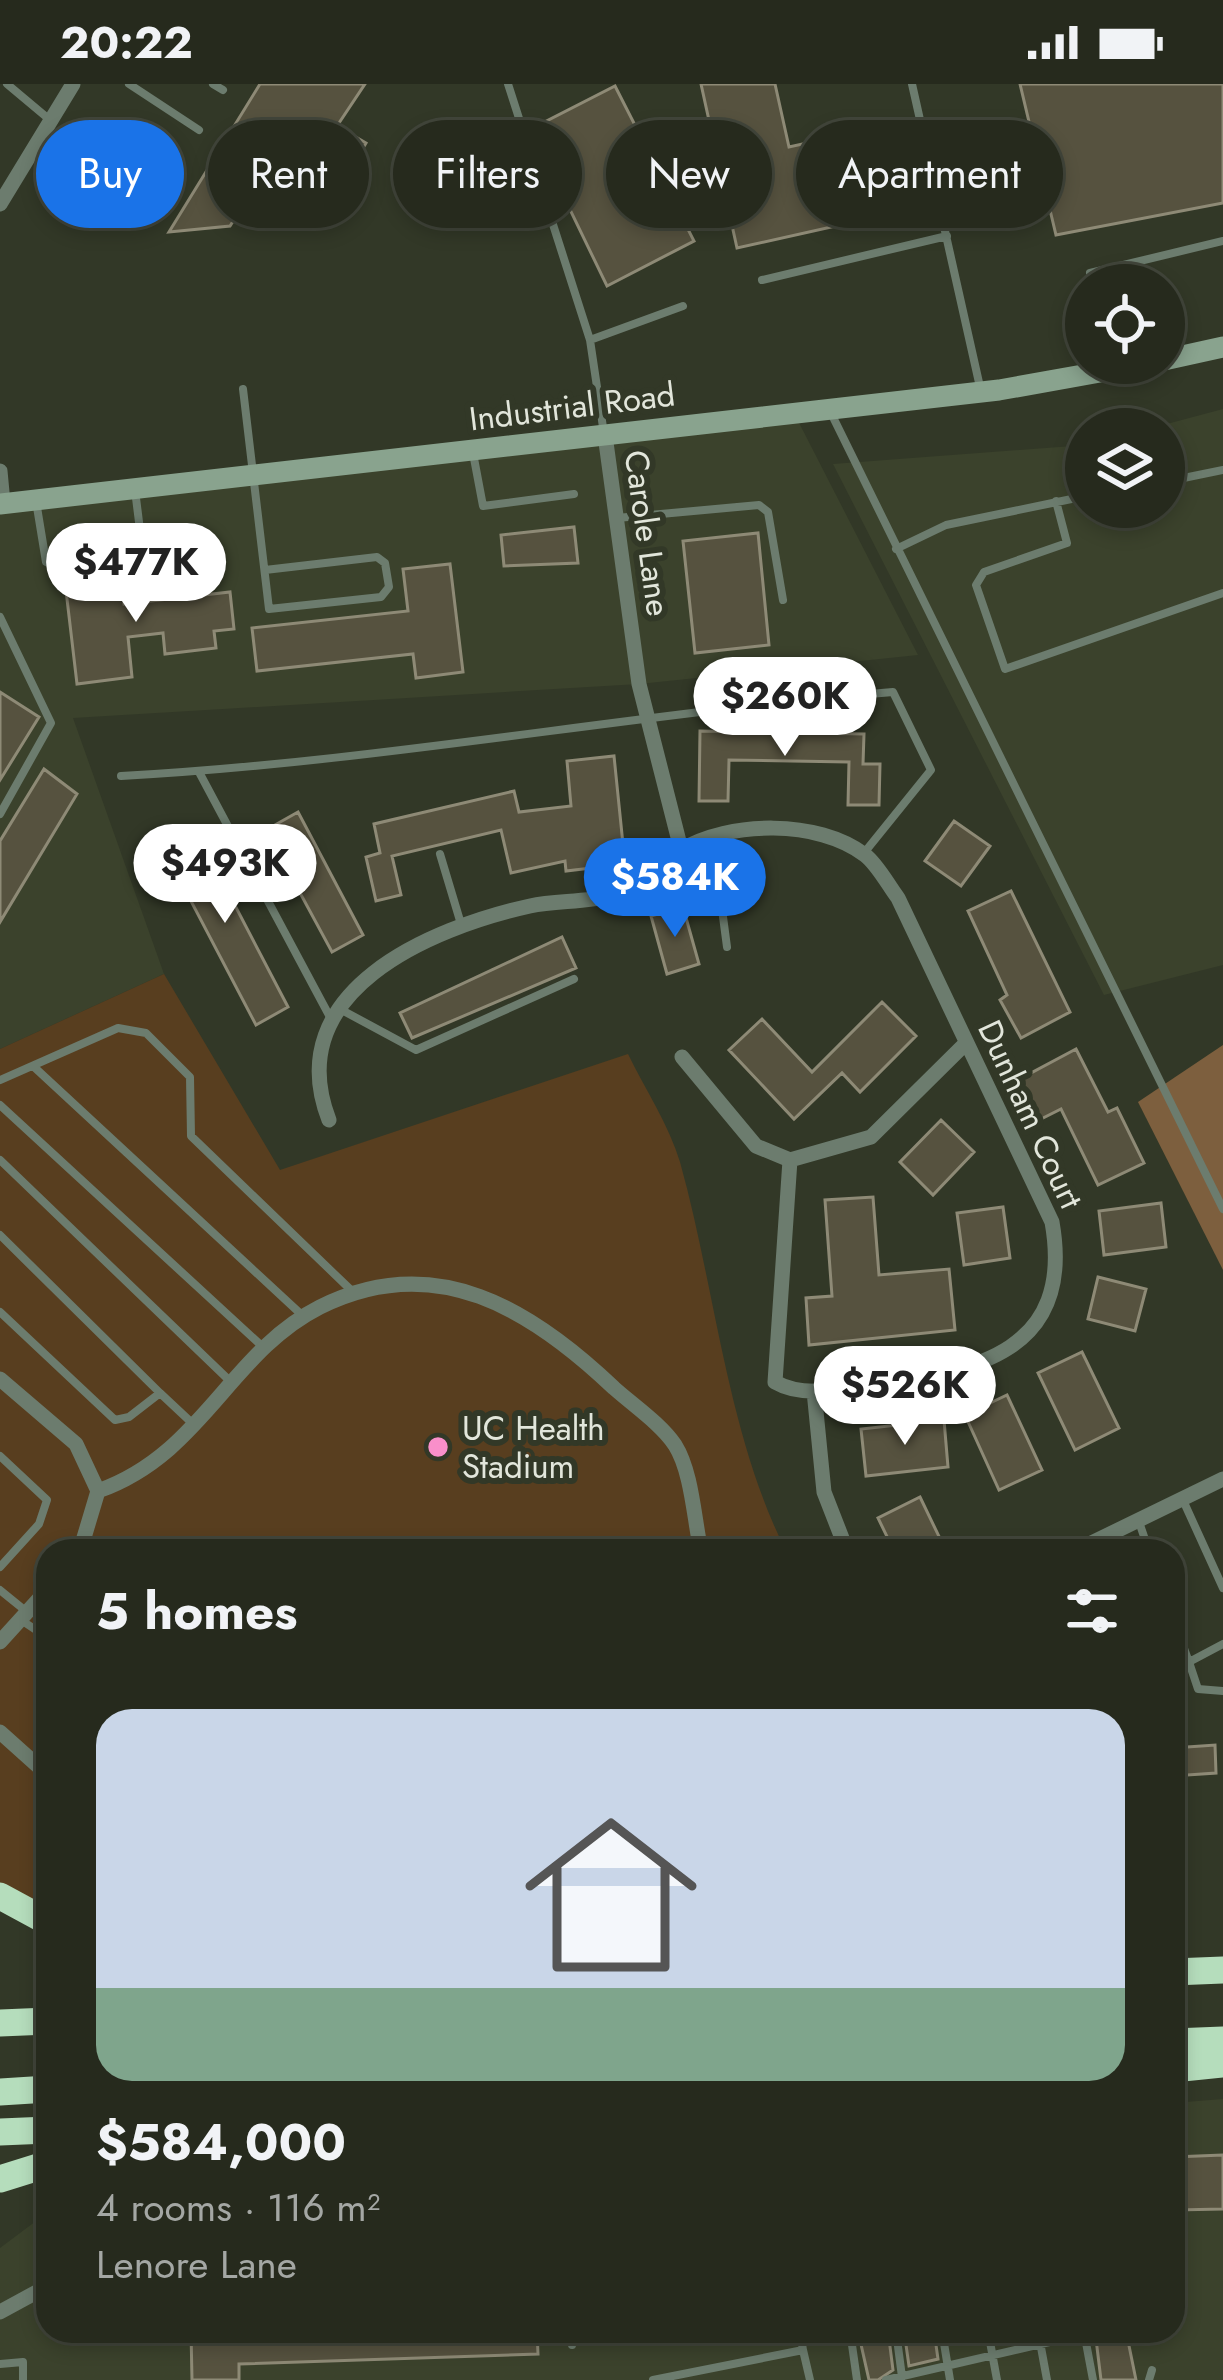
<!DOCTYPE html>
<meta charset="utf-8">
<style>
body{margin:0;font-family:Jost,sans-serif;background:#2e3226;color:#f1f3f6;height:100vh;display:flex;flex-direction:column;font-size:45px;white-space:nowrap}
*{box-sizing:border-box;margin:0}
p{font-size:39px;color:#a4a7a4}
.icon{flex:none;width:66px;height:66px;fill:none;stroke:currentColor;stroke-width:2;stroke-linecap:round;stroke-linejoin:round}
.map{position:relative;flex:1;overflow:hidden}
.sheet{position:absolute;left:36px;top:1455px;width:1149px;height:804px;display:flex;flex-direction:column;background:#262a1d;border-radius:36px;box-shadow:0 6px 18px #0003,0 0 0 3px #42463b}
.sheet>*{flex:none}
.hud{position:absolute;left:36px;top:36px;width:1152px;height:108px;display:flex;gap:24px}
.fabs{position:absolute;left:1065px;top:180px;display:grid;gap:24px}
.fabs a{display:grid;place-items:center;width:120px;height:120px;border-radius:50%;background:#262a1d;box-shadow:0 6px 18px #0003,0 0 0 3px #42463b;font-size:60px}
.price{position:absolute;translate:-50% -102px;padding:0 27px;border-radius:42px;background:#fff;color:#222;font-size:39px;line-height:78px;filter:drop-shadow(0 3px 6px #0008)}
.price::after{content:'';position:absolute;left:50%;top:72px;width:36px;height:27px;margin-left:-18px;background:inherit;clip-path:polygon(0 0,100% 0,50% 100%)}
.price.current{background:#1a73e8;color:#fff}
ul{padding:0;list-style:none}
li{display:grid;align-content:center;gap:24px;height:636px;padding:0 60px}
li+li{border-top:3px solid #42463b}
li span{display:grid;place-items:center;height:372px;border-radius:36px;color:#555}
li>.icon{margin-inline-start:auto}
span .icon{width:216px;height:216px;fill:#fffc;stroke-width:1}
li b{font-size:51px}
h2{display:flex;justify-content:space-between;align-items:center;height:144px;padding:0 60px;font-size:51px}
.pill{padding:0 42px;border-radius:54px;background:#262a1d;box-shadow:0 6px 18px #0003,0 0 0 3px #42463b;font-size:42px;line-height:108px}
.pill.current{background:#1a73e8;color:#fff}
.status{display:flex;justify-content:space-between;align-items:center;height:84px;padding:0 60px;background:#262a1d;direction:ltr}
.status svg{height:33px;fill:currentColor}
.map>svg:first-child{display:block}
.built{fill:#3b422c}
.green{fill:#583e1f}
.forest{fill:#7d5f3e}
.building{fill:#56523f;stroke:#8e8a76;stroke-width:3}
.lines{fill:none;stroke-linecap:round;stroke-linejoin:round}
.lane{stroke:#6c7c6e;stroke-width:8}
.street{stroke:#6c7c6e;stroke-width:15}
.secondary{stroke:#89a38e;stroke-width:21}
.highway{stroke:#b5ddbc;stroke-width:27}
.poi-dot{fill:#f98fca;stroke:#323827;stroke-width:4.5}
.labels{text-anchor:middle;stroke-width:12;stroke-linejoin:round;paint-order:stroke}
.street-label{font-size:33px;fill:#e2e6db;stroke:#323827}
.poi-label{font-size:33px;fill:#e2e6db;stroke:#323827;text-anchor:start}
</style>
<div class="status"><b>20:22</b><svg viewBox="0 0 49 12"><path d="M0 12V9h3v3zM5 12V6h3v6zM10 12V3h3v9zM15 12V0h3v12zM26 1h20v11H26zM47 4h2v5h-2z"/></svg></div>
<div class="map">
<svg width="1223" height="2296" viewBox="0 0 1223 2296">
<rect width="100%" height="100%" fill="#323827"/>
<path class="built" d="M1223,325V881L1104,911L833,380L1086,361V423H1164V345H1148Z
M794,329L918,571L639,600L73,634L164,890L0,965V420Z
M1223,2015V2296H0V2164L48,2128V2247H1173V2019Z"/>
<path class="green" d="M164,890L280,1086L628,970C645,1005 669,1041 680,1078C715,1203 727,1350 786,1467H48V1838L0,1812V965Z"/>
<path class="forest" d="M1223,961V1186L1138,1018Z"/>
<path class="building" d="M260,0H365L337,42L366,59L318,140L257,100L230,142L169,148Z
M701,0H775L789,63L898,39L916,124L737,164Z
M1020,0H1223V119L1056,151Z
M615,2L694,157L607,202L531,45Z
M574,443L578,479L504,482L501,451Z
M758,449L769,561L695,569L683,457Z
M450,480L463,588L416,594L413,570L257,587L252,544L408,527L403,485Z
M121,491L124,520L230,508L234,545L214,547L216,564L165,570L163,549L128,553L132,593L77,600L65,498Z
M0,608L39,633L0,696Z
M700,647L864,650L863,680H880L879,721H848L849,678L729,676L728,717H699Z
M614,672L625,780L566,787L565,777L511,789L501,746L392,772L401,811L376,817L366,773L380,769L374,740L514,707L519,728L571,722L567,677Z
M44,685L77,710L0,838V757Z
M298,728L363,851L332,868L266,746Z
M954,737L990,762L961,802L925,777Z
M194,743L288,923L256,941L161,760Z
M1011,807L1070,928L1021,954L1000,916L1007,911L968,827Z
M683,823L699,880L667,890L651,832Z
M562,853L576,884L412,954L400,929Z
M882,918L916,952L860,1008L842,989L794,1035L729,966L762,935L812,988Z
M1076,965L1108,1028L1117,1024L1144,1079L1098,1101L1061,1025L1039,1036L1018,996Z
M941,1036L974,1068L933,1111L900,1078Z
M873,1113L879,1191L949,1185L955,1246L809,1261L806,1214L832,1212L825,1116Z
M1161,1119L1166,1163L1104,1171L1099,1127Z
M1003,1123L1010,1174L964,1181L957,1129Z
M1098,1193L1146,1205L1135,1247L1088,1235Z
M1082,1268L1119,1344L1075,1366L1038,1289Z
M1007,1311L1042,1386L999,1406L965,1331Z
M944,1336L948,1383L866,1392L861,1345Z
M920,1413L946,1467H894L878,1434Z
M1215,1661L1216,1689L1173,1692V1664Z
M1223,2071V2125L1176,2126L1174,2073Z
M191,2247H537L538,2270L239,2280V2296H192Z
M858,2247H888L893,2286L878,2296H869Z
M904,2247H934L938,2275L909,2282Z
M1095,2247H1126L1136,2296H1101Z"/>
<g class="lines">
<path class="lane" d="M7,0L50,36
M129,0L199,46
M213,0L223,6
M508,0L590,256L604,350
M912,0L980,303
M1090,189L1223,157
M762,196L947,152
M590,256L683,222
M243,305C251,378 260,451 269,525L381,513L389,503L385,479L377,473L265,486
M830,327L1223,1125
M473,369L483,422L574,410
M1164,398L1223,386
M135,406L143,470L158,478L203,472
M36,417L46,478L58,484L143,470
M1056,417L1067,459L984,488L976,501L1005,585L1223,509
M617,434L759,421L768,428L783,516
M896,465L946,441L1086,412
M0,533L51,639L0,730
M199,688L331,935
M121,692C379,678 635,629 893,608L931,686L864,769
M440,770L461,840
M727,863L720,810L733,785L729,750
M338,924L416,966L574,895
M33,982L303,1232
M0,996L118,944L146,949L190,993L191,1052L352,1207
M0,1021L264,1264
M0,1076L232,1299
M0,1151L160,1309
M0,1228L115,1336L129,1333L160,1309L192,1339
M0,1372L47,1416L39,1440L0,1483
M1182,1414L1223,1504
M1138,1435L1149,1467
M0,1506L27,1528
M1173,1534L1189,1578L1223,1560
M21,1536L48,1554
M1189,1578L1198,1605L1223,1607
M48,1591L39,1604L48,1617
M571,2247L572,2261
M659,2247H669
M800,2247L803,2266
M850,2247L857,2296
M896,2247L902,2293
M942,2247L950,2296
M988,2247L997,2296
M1038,2247L1047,2296
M1084,2248L1093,2296
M0,2280L23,2278V2296
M653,2296L803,2266L810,2296
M886,2296L1084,2250
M1149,2296L1152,2286"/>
<path class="street" d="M0,120L73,0
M605,351L639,600L681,765
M0,387L3,419
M682,973L756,1062L790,1076
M329,1036C279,907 431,844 530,822C557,816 586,819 612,811C638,803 657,779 681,766C729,737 818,735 865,771C878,781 888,801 898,814L1052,1138C1075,1267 976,1288 876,1300C844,1304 804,1315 775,1298L790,1076
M790,1076L871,1053L965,960
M0,1295L76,1360L98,1407L80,1467
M814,1307L824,1408L847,1467
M98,1407C203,1370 229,1269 320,1223C436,1165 532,1226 614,1304C633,1321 661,1340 675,1361C692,1388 694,1435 701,1467
M1075,1467L1223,1395
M0,1558L48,1505
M0,1648L48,1691
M0,2228L46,2203"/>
<path class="secondary" d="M1164,276L1223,263
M0,420L999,306L1150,279"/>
<path class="highway" d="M0,1812L48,1838
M1173,1888L1223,1886
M0,1939L48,1937
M1173,1958L1223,1956
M1173,1985L1223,1980
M0,2008L48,2005
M0,2048L48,2046
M0,2095L48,2080"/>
</g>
<circle class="poi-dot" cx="438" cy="1363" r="12"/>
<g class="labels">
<g class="street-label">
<text transform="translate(572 322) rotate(-7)" y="12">Industrial Road</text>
<text transform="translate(648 449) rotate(82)" y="12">Carole Lane</text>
<text transform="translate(1031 1030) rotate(65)" y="12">Dunham Court</text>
</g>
<g class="poi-label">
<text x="462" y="1356">UC Health<tspan x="462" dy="38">Stadium</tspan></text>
</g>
</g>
</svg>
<div class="fabs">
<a><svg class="icon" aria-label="locate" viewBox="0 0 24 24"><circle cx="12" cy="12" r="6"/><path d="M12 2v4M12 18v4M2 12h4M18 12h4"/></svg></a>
<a><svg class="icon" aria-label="layers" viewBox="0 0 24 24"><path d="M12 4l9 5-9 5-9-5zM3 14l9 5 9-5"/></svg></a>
</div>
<b class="price" style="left:136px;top:541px">$477K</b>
<b class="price" style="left:785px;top:675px">$260K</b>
<b class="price" style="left:225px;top:842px">$493K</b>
<b class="price current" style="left:675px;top:856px">$584K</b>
<b class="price" style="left:905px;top:1364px">$526K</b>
<div class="hud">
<a class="pill current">Buy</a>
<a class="pill">Rent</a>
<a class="pill">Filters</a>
<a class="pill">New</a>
<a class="pill">Apartment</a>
</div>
<section class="sheet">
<h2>5 homes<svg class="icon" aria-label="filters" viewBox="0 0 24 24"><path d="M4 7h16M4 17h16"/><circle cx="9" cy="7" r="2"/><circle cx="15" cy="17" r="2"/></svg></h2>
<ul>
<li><span style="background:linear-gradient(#c9d6e8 75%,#7fa58c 0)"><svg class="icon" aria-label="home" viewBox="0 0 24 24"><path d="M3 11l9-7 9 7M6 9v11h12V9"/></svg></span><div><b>$584,000</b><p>4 rooms · 116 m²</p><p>Lenore Lane</p></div></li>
</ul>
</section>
</div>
